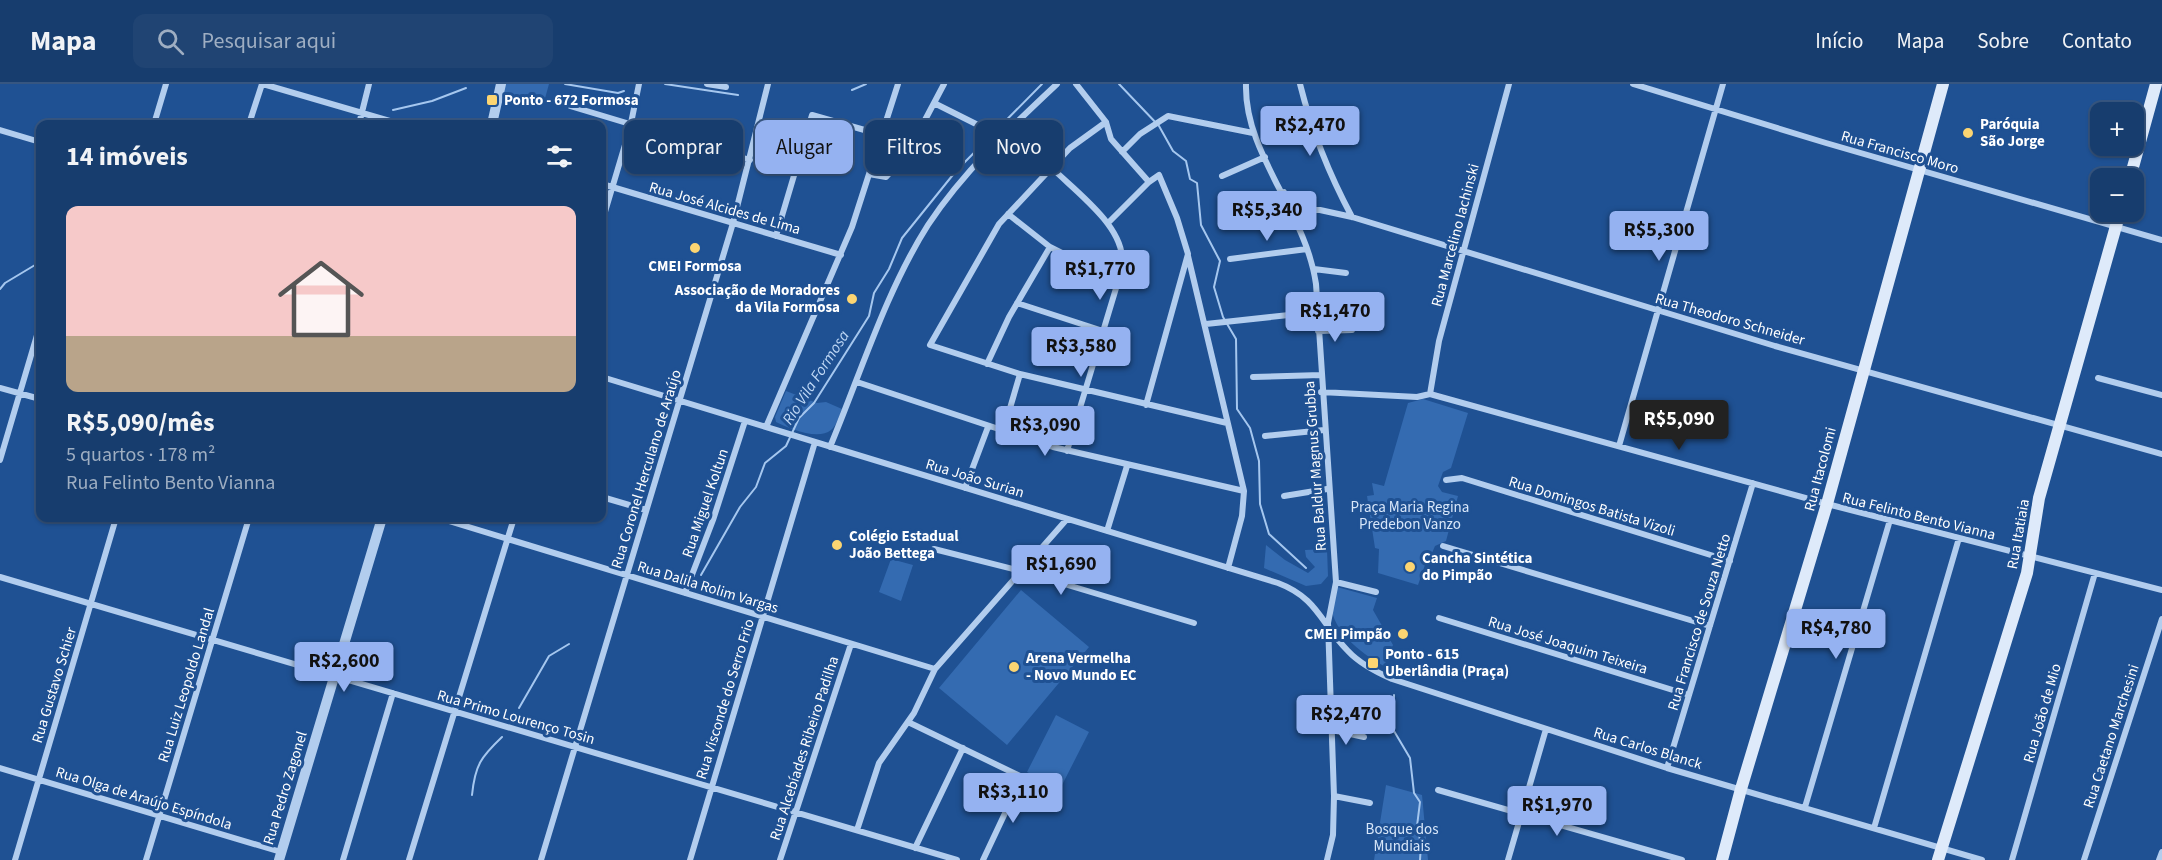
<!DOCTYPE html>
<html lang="pt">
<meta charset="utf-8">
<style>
body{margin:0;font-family:"Source Sans 3",sans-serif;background:#204473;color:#f1f3f6;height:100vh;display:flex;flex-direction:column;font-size:22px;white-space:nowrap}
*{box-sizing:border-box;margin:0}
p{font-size:20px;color:#9eaec2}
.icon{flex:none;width:33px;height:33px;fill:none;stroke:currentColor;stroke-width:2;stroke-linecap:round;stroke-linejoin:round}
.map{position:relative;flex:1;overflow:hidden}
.sheet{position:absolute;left:36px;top:36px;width:570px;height:402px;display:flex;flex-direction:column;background:#173d6e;border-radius:12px;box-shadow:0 2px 4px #0004,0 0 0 2px #365681}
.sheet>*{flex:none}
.hud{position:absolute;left:624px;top:36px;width:570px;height:54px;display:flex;gap:12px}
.buttons{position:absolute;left:2090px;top:18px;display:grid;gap:12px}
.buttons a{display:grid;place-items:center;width:54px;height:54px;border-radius:12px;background:#173d6e;box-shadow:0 2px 4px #0004,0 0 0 2px #365681;font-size:30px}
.price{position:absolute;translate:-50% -51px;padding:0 14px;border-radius:6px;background:#95b2f1;color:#111;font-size:20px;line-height:39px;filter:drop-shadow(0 2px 3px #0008)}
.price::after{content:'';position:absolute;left:50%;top:36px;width:18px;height:14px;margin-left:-9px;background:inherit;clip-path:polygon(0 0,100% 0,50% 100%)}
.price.current{background:#222;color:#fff}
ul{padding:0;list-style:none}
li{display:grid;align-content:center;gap:12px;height:318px;padding:0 30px}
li+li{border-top:2px solid #365681}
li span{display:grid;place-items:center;height:186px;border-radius:12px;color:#555}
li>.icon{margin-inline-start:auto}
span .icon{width:108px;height:108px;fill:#fffc;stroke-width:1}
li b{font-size:26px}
h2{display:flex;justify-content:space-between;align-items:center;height:72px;padding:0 30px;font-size:26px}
.pill{padding:0 21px;border-radius:12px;background:#173d6e;box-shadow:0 2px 4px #0004,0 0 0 2px #365681;font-size:21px;line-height:54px}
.pill.current{background:#95b2f1;color:#111}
header{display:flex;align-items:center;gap:36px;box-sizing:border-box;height:84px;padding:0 30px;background:#173d6e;border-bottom:2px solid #365681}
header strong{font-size:28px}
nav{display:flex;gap:33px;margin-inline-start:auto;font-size:21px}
.search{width:420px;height:54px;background:#204473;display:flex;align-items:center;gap:15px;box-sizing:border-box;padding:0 21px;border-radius:12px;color:#9eaec2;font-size:22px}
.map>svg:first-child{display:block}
.green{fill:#346bb1}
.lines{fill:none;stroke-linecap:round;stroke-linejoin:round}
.stream{stroke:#a5c7ef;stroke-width:2}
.minor{stroke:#b2cdee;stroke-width:6}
.tertiary{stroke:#b2cdee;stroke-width:10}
.secondary{stroke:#deeafa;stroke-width:12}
.poi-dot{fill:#fcd572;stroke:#1f5193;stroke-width:2}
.labels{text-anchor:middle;stroke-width:6;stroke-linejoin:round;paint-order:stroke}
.poi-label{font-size:15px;font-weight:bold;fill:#fff;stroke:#1f5193;text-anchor:start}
.street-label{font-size:15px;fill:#fff;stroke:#1f5193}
.park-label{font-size:15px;fill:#d8e7fa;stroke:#1f5193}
.water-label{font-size:16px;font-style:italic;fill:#bed7f5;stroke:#1f5193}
</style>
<header>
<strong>Mapa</strong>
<div class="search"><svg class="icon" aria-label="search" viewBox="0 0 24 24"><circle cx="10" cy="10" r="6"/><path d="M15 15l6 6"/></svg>Pesquisar aqui</div>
<nav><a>Início</a><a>Mapa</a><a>Sobre</a><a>Contato</a></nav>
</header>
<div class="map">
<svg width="2162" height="776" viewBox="0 0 2162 776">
<rect width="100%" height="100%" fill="#1f5193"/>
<path class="green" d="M505,0H549L544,18L502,10Z
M786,307L817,319L826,318L842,325C839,332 837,341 831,346C818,357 788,344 776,338L775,333Z
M1423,315L1468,329L1451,384L1443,388L1438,402L1442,408L1458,412L1446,457L1435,462L1432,469L1434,476L1426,478L1418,501L1378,489L1379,465L1375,464L1367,412L1374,411L1372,399L1384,402L1408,319Z
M1266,461L1285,476L1308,489L1315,483L1306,473L1305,466L1327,465L1328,492L1321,500L1306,502L1264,484Z
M891,475L913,481L901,517L879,508Z
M1337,503L1377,514L1373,526L1393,561L1384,582C1365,572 1336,550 1332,527C1332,520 1336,510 1337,503Z
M1021,506L1089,563L1007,661L939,604Z
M1056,631L1089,648L1060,705L1027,688Z
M1386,701L1422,711L1428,776H1374Z"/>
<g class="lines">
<path class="stream" d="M565,0L618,9L624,7
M665,0L738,11
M1119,0L1159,42L1173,67L1186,77L1190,95L1197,99L1201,141L1220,177L1214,203L1223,233L1236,255L1237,325L1250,344L1259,377L1260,420L1269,450L1306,484
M852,6L866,0
M393,26L432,17L466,4
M0,205L5,199L40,178
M701,491L740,423L756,403L765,379L786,362L799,334L814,319L869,232L874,209L889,185L902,154L956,87L1042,0
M1394,611V647L1410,674L1414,709L1420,718L1417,742L1421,760L1420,776
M519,624L549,572L569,560
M472,711C475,681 481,673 502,653"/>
<path class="minor" d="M263,0L400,40
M707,0L726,3
M1076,0L1106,38L1111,55L1149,98L1159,91L1177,134L1188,170L1146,321
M1246,0C1244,70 1306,128 1316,200L1336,498L1328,539L1334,712L1333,751L1327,776
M1300,0C1312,48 1329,90 1352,133
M1633,0L1826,59L2162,156
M934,19L984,44
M570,22L750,76
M1106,38L1070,64L999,140L930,261L1020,290L1227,339
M154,40L166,0
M249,40L262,0
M359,40L369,0
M0,46L40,58
M1122,68L1140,50L1168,32L1253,49
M1051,83C1074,106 1121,140 1122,174C1123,183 1119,192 1117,201L1067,367
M869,90L886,93L907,70L944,0
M1222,92L1265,73
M602,100L841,171
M1293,126H1320L1352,133L1775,262L2162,370
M1008,130L1050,163L1074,175
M1221,132L1284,108
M602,138L630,44L639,0
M1108,139L1149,98
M776,152L812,31L882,51
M1188,172L1244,407L1242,432L1228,484
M1230,175L1307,165
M1314,185L1346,189
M1017,219L1103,247
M1206,240L1317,228
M1318,247L1352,246
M987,280L1009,233L1050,163
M602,293L1278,499C1318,514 1321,540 1348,567C1360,580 1376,588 1392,595L1667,684L1982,776
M1253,293L1321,291
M2098,294L2162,311
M857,298L1053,363L1244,407
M0,304L40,315
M1321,308L1417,313L1430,310L1827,420L2162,506
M1430,310L1439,257L1509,0
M766,343L852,143L898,0
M1003,348L1020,290
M1265,352L1324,346
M1619,362L1723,0
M830,363C860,291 886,207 928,141C963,88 1011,43 1057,0
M0,376L40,241
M1446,396L1462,394L1730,477
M965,404L988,343
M1284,412L1327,405
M602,413L646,426
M439,434L935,585
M1107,447L1127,382
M1443,462L1710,542
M934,465L1021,487L1194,539
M0,493L957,776
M1336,498L1376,508
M685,509L713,436L745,337
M1439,534L1689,611
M908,638L1022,693L983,776
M1332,646L1364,653
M0,684L281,768
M1667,684L1753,399
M1438,706L1682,776
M1334,712L1370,719
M1805,723L1890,436
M1874,744L1959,454
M857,746L879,679L914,629L935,585L1067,435
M915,764L963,664
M15,776L116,434
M146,776L249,434
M343,776L393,609
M409,776L514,434
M541,776L733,139L768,0
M690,776L815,358
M780,776L851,560
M1508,776L1546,645
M2012,776L2095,489
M2084,776L2162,535
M2159,776L2162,768"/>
<path class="tertiary" d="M492,40L501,0
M279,776L382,434"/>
<path class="secondary" d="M2130,94L2156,0
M1722,776L1741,705L1827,420L1943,0
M1938,776L2027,489L2039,414L2120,128"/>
</g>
<g class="poi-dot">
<rect x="486" y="10" width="12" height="12" rx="3"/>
<circle cx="1968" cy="49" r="6"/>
<circle cx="695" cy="164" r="6"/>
<circle cx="852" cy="215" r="6"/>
<circle cx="837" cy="461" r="6"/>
<circle cx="1410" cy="483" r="6"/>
<circle cx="1403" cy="550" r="6"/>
<rect x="1367" y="573" width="12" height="12" rx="3"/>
<circle cx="1014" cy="583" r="6"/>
</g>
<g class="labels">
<g class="poi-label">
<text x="504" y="21">Ponto - 672 Formosa</text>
<text x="1980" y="45">Paróquia<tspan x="1980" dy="17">São Jorge</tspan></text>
<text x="695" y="187" text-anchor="middle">CMEI Formosa</text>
<text x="840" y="211" text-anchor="end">Associação de Moradores<tspan x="840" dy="17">da Vila Formosa</tspan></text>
<text x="849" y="457">Colégio Estadual<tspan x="849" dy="17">João Bettega</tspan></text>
<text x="1422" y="479">Cancha Sintética<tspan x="1422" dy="17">do Pimpão</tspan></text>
<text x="1391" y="555" text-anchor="end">CMEI Pimpão</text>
<text x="1385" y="575">Ponto - 615<tspan x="1385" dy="17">Uberlândia (Praça)</tspan></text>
<text x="1026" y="579">Arena Vermelha<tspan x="1026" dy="17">- Novo Mundo EC</tspan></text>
</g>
<g class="street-label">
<text transform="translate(1900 68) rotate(16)" y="5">Rua Francisco Moro</text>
<text transform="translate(725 124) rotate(16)" y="5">Rua José Alcides de Lima</text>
<text transform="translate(1455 151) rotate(-75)" y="5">Rua Marcelino Iachinski</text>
<text transform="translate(1730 235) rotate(16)" y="5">Rua Theodoro Schneider</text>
<text transform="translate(1315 382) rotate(-94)" y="5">Rua Baldur Magnus Grubba</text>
<text transform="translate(646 385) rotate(-73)" y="5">Rua Coronel Herculano de Araújo</text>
<text transform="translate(1820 385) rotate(-75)" y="5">Rua Itacolomi</text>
<text transform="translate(975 394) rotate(17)" y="5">Rua João Surian</text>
<text transform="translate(705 419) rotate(-71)" y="5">Rua Miguel Koltun</text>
<text transform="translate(1592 422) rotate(17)" y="5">Rua Domingos Batista Vizoli</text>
<text transform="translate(1919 432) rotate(14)" y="5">Rua Felinto Bento Vianna</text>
<text transform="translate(2018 450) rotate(-80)" y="5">Rua Itatiaia</text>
<text transform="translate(708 503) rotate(17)" y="5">Rua Dalila Rolim Vargas</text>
<text transform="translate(1699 538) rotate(-73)" y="5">Rua Francisco de Souza Netto</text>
<text transform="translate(1568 561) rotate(17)" y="5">Rua José Joaquim Teixeira</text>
<text transform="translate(54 601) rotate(-73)" y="5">Rua Gustavo Schier</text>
<text transform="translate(186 601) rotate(-73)" y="5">Rua Luiz Leopoldo Landal</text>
<text transform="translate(725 615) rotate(-73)" y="5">Rua Visconde do Serro Frio</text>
<text transform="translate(2042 629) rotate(-74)" y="5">Rua João de Mio</text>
<text transform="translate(516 633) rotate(16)" y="5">Rua Primo Lourenço Tosin</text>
<text transform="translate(2111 652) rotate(-72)" y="5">Rua Caetano Marchesini</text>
<text transform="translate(804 664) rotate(-72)" y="5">Rua Alcebíades Ribeiro Padilha</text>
<text transform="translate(1648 664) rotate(17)" y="5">Rua Carlos Blanck</text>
<text transform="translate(285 704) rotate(-73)" y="5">Rua Pedro Zagonel</text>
<text transform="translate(144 714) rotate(17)" y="5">Rua Olga de Araújo Espíndola</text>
</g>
<g class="park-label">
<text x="1410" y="428">Praça Maria Regina<tspan x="1410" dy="17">Predebon Vanzo</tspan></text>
<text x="1402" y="750">Bosque dos<tspan x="1402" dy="17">Mundiais</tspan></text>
</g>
<g class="water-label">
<text transform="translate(815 293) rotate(-57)" y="6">Rio Vila Formosa</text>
</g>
</g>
</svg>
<div class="buttons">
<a>+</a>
<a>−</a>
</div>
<b class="price" style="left:1310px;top:73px">R$2,470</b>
<b class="price" style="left:1267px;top:158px">R$5,340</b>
<b class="price" style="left:1659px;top:178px">R$5,300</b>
<b class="price" style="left:1100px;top:217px">R$1,770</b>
<b class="price" style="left:1335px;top:259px">R$1,470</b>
<b class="price" style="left:1081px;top:294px">R$3,580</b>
<b class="price current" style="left:1679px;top:367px">R$5,090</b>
<b class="price" style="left:1045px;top:373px">R$3,090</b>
<b class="price" style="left:1061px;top:512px">R$1,690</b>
<b class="price" style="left:1836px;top:576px">R$4,780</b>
<b class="price" style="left:344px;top:609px">R$2,600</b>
<b class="price" style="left:1346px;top:662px">R$2,470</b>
<b class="price" style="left:1013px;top:740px">R$3,110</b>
<b class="price" style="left:1557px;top:753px">R$1,970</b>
<div class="hud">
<a class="pill">Comprar</a>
<a class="pill current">Alugar</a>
<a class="pill">Filtros</a>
<a class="pill">Novo</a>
</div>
<section class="sheet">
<h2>14 imóveis<svg class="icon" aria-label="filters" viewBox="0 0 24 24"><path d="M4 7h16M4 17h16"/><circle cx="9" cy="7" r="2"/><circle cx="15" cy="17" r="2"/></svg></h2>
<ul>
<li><span style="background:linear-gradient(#f6c9c9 70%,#b9a48a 0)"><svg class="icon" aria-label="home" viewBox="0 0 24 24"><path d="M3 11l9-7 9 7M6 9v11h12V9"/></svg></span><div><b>R$5,090/mês</b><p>5 quartos · 178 m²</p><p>Rua Felinto Bento Vianna</p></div></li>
</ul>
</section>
</div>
